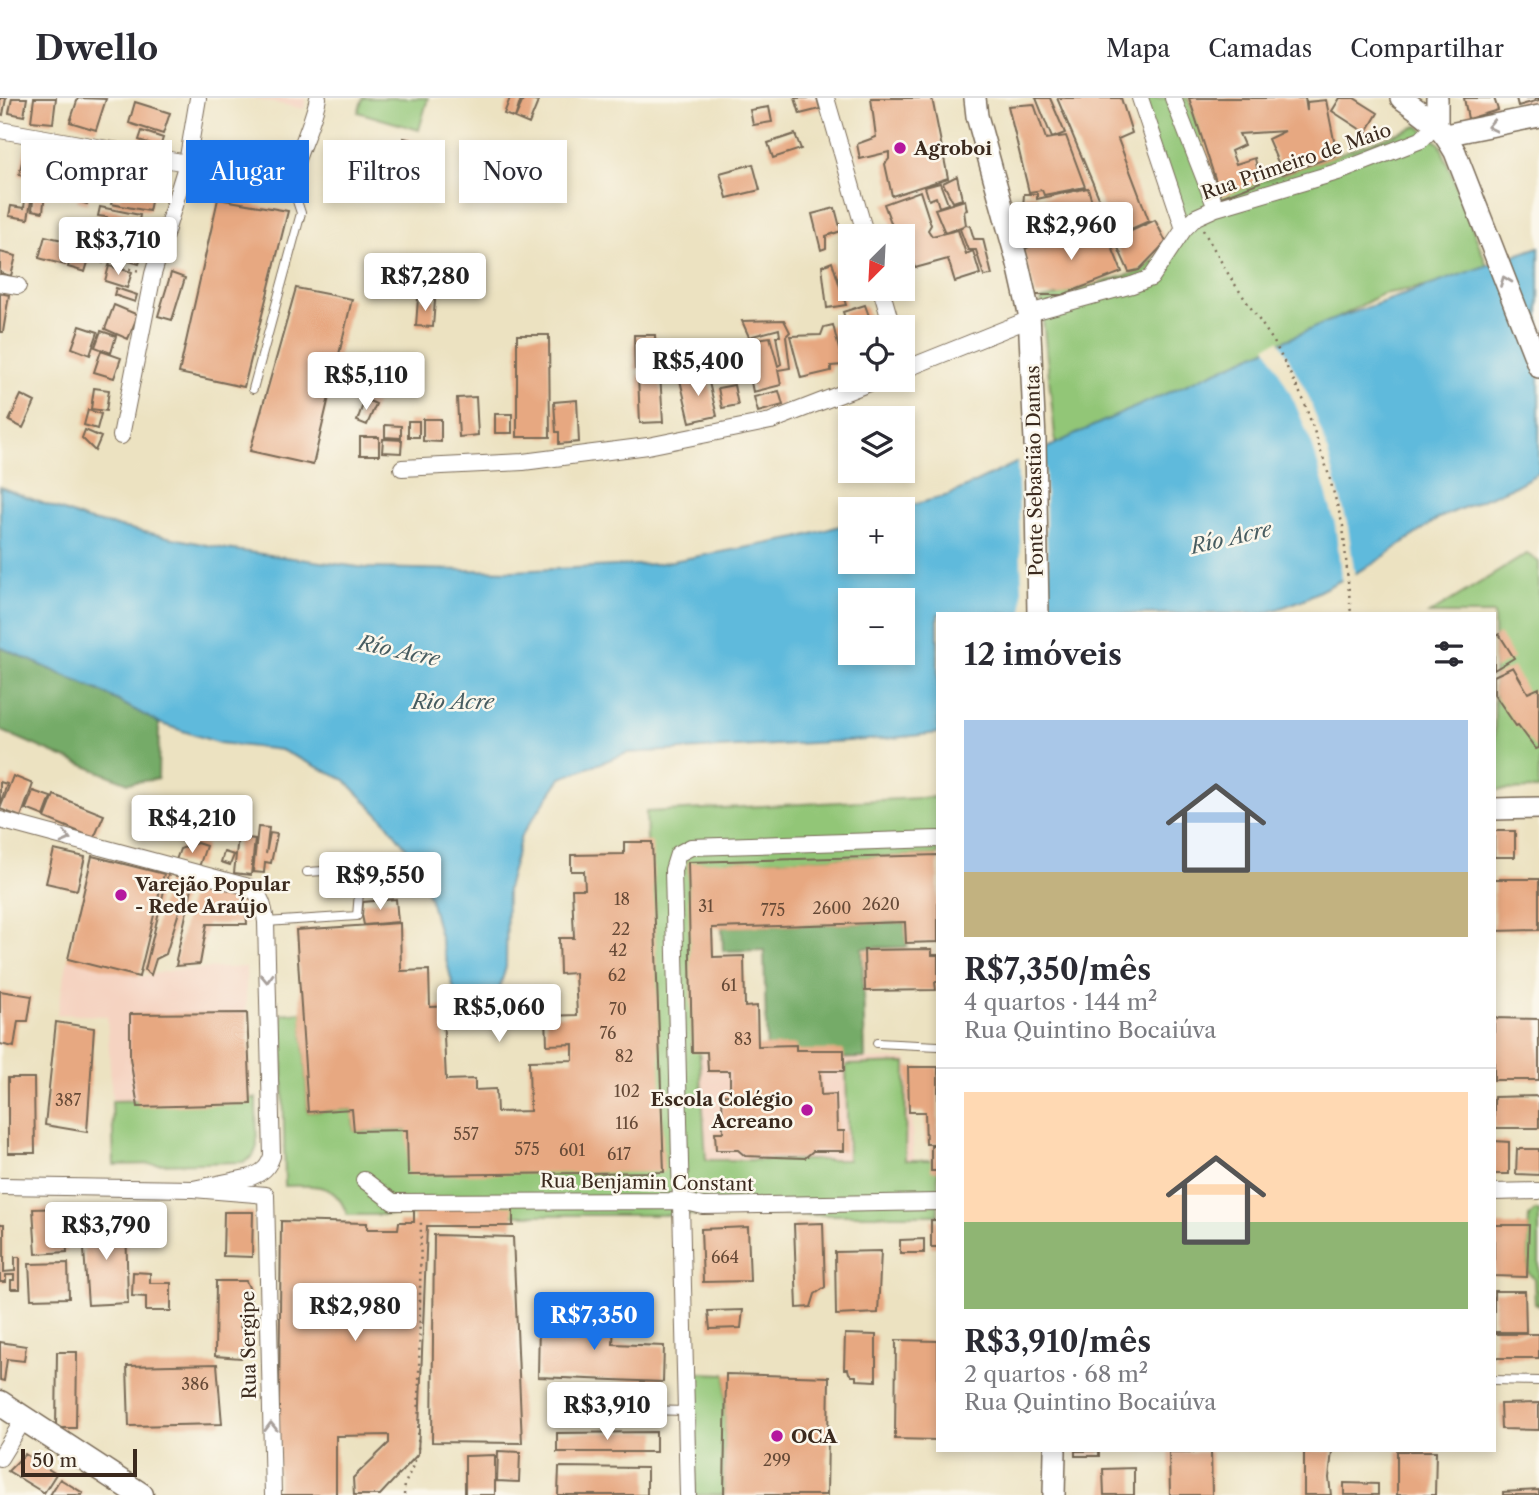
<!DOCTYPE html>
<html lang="pt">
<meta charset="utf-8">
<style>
body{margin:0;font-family:"Libre Caslon Text",serif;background:#f2f2f3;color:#2b2b33;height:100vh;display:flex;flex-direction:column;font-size:26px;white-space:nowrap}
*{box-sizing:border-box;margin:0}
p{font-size:23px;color:#7c7c81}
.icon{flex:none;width:38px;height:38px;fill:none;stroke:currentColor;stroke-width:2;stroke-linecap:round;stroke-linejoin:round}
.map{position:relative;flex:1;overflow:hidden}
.details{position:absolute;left:936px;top:514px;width:560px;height:840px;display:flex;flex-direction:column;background:#fff;border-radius:0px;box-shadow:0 4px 10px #0003}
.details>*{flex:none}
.banner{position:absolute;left:21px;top:42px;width:665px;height:63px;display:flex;gap:14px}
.needle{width:46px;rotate:204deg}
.controls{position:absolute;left:838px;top:126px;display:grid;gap:14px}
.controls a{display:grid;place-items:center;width:77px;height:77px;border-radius:0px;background:#fff;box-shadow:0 4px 10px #0003;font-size:35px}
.scale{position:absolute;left:21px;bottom:18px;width:116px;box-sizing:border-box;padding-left:7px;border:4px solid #3b2a1e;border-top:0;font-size:19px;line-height:24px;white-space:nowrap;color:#3b2a1e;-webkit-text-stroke:5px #fbf7ec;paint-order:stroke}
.price{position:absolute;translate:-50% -60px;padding:0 16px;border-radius:7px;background:#fff;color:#222;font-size:23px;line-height:46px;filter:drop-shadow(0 2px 4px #0008)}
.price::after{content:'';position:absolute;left:50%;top:42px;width:21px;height:16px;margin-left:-10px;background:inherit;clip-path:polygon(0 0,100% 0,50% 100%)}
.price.current{background:#1a73e8;color:#fff}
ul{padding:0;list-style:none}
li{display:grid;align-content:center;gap:14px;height:371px;padding:0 28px}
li+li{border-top:2px solid #e1e1e2}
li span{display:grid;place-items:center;height:217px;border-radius:0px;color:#555}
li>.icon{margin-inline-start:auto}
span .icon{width:126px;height:126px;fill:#fffc;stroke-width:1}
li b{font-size:30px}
h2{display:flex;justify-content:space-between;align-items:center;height:84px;padding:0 28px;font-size:30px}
.pill{padding:0 24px;border-radius:0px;background:#fff;box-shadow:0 4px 10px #0003;font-size:24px;line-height:63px}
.pill.current{background:#1a73e8;color:#fff}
header{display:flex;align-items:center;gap:42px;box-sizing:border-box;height:98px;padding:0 35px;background:#fff;border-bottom:2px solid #e1e1e2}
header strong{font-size:33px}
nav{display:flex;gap:38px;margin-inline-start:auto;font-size:24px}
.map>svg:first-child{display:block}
.built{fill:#f5d3c1}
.green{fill:#92c677;stroke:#66784a;stroke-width:2}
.forest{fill:#75ab68;stroke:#586a43;stroke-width:2}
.water{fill:#5ebadc;stroke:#4c727d;stroke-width:2;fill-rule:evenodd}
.pier{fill:#ece2c1}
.building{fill:#e7a881}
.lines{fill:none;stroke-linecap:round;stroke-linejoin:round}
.lane-casing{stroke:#796a57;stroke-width:10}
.street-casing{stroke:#796a57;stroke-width:18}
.secondary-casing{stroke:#796a57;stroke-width:24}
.primary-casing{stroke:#796a57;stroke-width:27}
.path{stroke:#796a57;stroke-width:2.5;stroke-dasharray:2 5;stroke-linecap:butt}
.lane{stroke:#fff;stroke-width:8}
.street{stroke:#fff;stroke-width:16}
.secondary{stroke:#fff;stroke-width:21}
.primary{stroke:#fff;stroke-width:24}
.oneway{stroke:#a79f9a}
.poi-dot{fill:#b5179e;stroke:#fbf7ec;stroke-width:2.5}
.labels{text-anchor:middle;stroke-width:5;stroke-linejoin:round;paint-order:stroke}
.number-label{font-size:16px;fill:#664a37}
.poi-label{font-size:19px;font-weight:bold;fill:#3b2a1e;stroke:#fbf7ec;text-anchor:start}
.street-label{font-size:19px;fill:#3b2a1e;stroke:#fbf7ec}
.water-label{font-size:21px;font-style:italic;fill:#475c60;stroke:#fbf7ec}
</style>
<header>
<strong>Dwello</strong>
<nav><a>Mapa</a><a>Camadas</a><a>Compartilhar</a></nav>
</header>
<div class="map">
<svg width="1539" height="1397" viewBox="0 0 1539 1397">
<rect width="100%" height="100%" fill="#fbf7ec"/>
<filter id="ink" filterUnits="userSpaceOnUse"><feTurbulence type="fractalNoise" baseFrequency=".0143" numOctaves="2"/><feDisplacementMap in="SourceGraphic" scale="14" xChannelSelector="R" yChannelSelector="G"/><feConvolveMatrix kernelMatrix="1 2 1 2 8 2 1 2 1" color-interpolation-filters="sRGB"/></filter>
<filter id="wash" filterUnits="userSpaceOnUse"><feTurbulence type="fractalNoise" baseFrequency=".00686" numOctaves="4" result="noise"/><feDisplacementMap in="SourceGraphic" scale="28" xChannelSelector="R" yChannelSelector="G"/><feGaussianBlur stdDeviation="1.57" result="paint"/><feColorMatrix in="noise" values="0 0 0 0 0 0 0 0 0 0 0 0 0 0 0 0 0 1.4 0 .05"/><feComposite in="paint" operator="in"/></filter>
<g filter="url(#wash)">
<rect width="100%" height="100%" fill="#ece2c1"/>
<path class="built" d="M250,0H306L304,11Z
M68,861L139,879L174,872L246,869L247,1000L112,1003L107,918L57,916Z
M699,957L908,962L914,1067L706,1062Z"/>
<path class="green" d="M363,0H428L419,32L358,14Z
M1135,0H1188L1226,96L1418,28L1440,46L1491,178L1382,196L1296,243L1056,348L1041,202L1142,173L1181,134Z
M1527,456L1539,464V691L1495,692L1494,516H1429Z
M938,699V757L688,765L706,1062H848L846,967L906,965L905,1062H938V1117H347C336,1083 314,1088 285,1088L282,916L302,914L308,1014L352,1011L354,1033L420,1032L659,1064L646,714Z
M256,1000L257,1048C255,1056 252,1060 244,1064L114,1067L112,1003Z
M1535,1113H1539V1208L1535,1205L1534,1181L1527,1173L1529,1118Z
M697,1275L726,1276L724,1397H695Z"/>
<path class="forest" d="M0,549L100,593L159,625L158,681L128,685L60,658L0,632Z
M905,824L907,849L862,850L865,960L767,962L764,852L723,853L722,829Z"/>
<path class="water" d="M1539,149V375L1515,388L1439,420L1373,466L1302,502L1264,516H938V635L884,641L627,655L561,680L521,738L507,791L506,869L496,901L478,915L456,899L430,801L413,759L386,724L345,682L281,652L219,645L159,625L100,593L0,549V389L87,422L226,451L366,470L513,473L656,466L798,440L850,425V464H903V411H898L949,397L1093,328L1329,223ZM850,502H903V555H850Z"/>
<path class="pier" d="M1279,242L1308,297L1325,344L1348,428L1355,479L1342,486L1335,426L1313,349L1294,303L1266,248Z
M1045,347L1046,430L1051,516H1023L1017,360Z"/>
<g id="blocks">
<path class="building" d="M0,0H6L3,17L0,16Z
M12,0H27L24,18L9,15Z
M34,0H56L53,25L31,23Z
M78,0L106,1L96,32L70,24Z
M510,0L521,1L515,20L504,16Z
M524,0L538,4L529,26L515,20Z
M795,0H817L820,11L800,16Z
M871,0H932L948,80L892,98L885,66L889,61V54L860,61L857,46L876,39Z
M1036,0H1050L1065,35L1052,40Z
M1057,0H1121L1132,35L1118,41L1149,123L1115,138Z
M1189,0H1305L1307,13V4L1326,2L1337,57L1283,76L1268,41L1285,33L1239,36L1244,47L1231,53L1236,66L1255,60L1260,84L1221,99Z
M1340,0H1354L1378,15L1366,35L1332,13Z
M1464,0H1494L1498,12L1468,21Z
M1516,0H1539V2L1518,8Z
M135,4L170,15L163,36L129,25Z
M1034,6L1046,41L1066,38L1085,89L1044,97L1042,92L1029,94L1008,8Z
M769,9L772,24L753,27L750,12Z
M142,33L163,40L160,49L139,42Z
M795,36L801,51L773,60L768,45Z
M404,40L420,44L413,70L397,65Z
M52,48L59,49L56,75L49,74Z
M25,51L46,55L40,82L19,77Z
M69,51L84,53L78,87L63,85Z
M102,64L112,68L106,84L96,80Z
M753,66L760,92L727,100L720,75Z
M957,78L962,101L953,104L943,85Z
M82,85L92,89L87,106L77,103Z
M940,85L948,106L939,109L936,99L929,102L925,89Z
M1088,90L1099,128L1041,142L1029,123L1028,111L1023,110L1024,96H1037V101Z
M34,93L45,94L43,114L32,112Z
M122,93L152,99L149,113L111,106L113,99L120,100Z
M920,93L931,127L928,132L932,138L958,132L966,156L973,153L980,176L955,184L948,161L915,170L907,149L912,144L910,140L905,141L901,137L896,138L884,106Z
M218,101L288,113L244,289L179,275Z
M25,102L31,103L28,121L9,118L11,108L24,110Z
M965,102L967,112L964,113L966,127L945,135L935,111Z
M100,109L140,117L137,133L105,127L107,119L98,118Z
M835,110L841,133L826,138V150L821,152L812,116Z
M1155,122L1166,144L1139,172L1129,174L1114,141Z
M966,127L970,128L974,141H983L992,177L984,178L976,152H968L960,131Z
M79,129L90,132L88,136L96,138L85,174L68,169Z
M104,129L124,136L115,163L95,156Z
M1104,129L1122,174L1062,197H1036L1023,152L1038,144Z
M45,138L71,144L65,167L39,160Z
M126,143L145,149L139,166L120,160Z
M0,154L16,158L11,178L0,175Z
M832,164L846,207L827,210L822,168Z
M109,168L132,174L127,190L105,183Z
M171,175L185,180L172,222L158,218Z
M116,190L137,197L135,204L114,197Z
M296,190L352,201L313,367L250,353Z
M0,195L9,197L3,234H0Z
M418,200L435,202L433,229L416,228Z
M114,207L138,217L128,241L105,231Z
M865,207L873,229H850V250L847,251L841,231L848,229L843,214Z
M784,222L790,234L786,238L790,270L778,272L781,287L753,294L743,243L770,239L778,268L781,266L776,238H780L779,231L749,239L742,223Z
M833,227L843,267L831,268V273L801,280L790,238L821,237L824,229Z
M80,228L98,234L90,257L72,250Z
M101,233L116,238L111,255L95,249Z
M517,237H549L550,339H517Z
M634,237H655L656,271H635Z
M698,252L702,271L694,273L690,253Z
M101,253L121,260L114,280L94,274Z
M371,263L388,265L386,285L368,283Z
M660,276L663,324L640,325L638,277Z
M707,276L717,318L690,324L680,282Z
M734,287L738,307L722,310L718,290Z
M94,290L109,292L106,313L91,311Z
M779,293L783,307L758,314L754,299Z
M21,297L35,304L23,330L9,323Z
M476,299L478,337L459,339L457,300Z
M365,301L376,306L367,327L357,323Z
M577,302L579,344L559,346V334H556L554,304Z
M88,312L101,316L97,331L84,327Z
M495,316H512V335H495Z
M423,321H441V344L423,343Z
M408,323H419V339H408Z
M385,327L401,328V340L385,339Z
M85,332L101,339L95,353L82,340Z
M360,339H379V357H360Z
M383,341L402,342L401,355L382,354Z
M1499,536L1514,560L1494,572V539Z
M1513,569L1528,595L1539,590V650L1536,651L1518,627L1516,628L1494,596V578Z
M13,678L33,686L21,719L0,711Z
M0,684L7,686L0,706Z
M33,693L51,699L44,718L26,711Z
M54,697L104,717L94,740L45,720Z
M258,729L269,730L266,756L270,735L277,736L271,765L265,764L264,775L253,774Z
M1494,733H1515V759H1494Z
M238,739L255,741L251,777L234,775Z
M624,744H652L664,1074L408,1077L407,1032L354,1033L352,1011L308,1014L296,832L400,825L401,873L429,872L430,909L456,908V916H443L446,982L475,981V992L496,991L497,1014L530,1013L529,963L573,962V946L547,947L546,918L577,917L575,875L560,876L559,840H574L572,791H585L584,773H571V757L624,756Z
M197,745L206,748L199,769L176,762L180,751Z
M54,752L85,759L77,792L46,785Z
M224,754L234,757L230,767L221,764Z
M938,757V844L906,845L905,824L712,830L713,859L744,858L745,909L757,908L758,948L796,947V952H844V973H820L821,997L836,996L837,1033H844V1053H813L805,1060L745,1058L738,1052H716L715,1034H723L722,997H730V973H708L707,954H692L688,764Z
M92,758L164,776L139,879L68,861Z
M168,776L189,781L166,856L156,861L151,877L145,872Z
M194,781L245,792L247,826H207L200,866L176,868L177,863L176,862Z
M1494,781H1539V832L1494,833Z
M396,801L398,824L364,827L362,817L363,804Z
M932,851V857H938V884H935L936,892L865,893L864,852Z
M0,893L32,898L28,923H18L14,949L0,946Z
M247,915L251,1006L138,1009L130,960V916Z
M1494,920L1539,921V982H1494Z
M56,924L94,930L87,1034L45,1027Z
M908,969H938V1046H926L925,1014H909Z
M8,980H34L35,1055H8Z
M1539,998V1030H1494V999Z
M1494,1043L1509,1044V1076H1494Z
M931,1048H938V1073H931Z
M1517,1051H1539V1077L1516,1076Z
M513,1107V1128H427L418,1356L380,1397H354L353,1380L389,1345V1337L336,1338V1397H278L281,1123L367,1125V1131H398L399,1124H414V1108Z
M64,1110L67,1154L36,1156L33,1111Z
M224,1114H253L252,1159L223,1158Z
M931,1122H938V1149H931Z
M126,1123L128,1205L88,1207L82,1124Z
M823,1125L825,1189L815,1196L811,1209L797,1210L794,1126Z
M0,1126H4V1174L15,1173V1159H20V1191H11V1182H14V1177H6V1184H0Z
M1494,1127H1529L1527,1179L1494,1178Z
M748,1129L750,1183L703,1184L701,1131Z
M434,1137L513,1139L522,1345L432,1344Z
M924,1141V1155H900V1142Z
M881,1153L878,1215L836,1217L835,1154Z
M68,1165L69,1200L31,1201L29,1166Z
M133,1174L150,1175V1185H171V1213H146V1199L132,1198Z
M216,1183H246L251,1194L250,1205L245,1214L241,1218L240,1228L243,1234L245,1247L241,1260L215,1258Z
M1494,1193H1525L1526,1234H1494Z
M743,1212L741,1230L710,1231L708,1213Z
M563,1215L604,1217V1224L614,1225L613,1246L664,1248L663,1284L538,1279L539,1224L563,1225Z
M845,1236L876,1237V1283L856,1282V1278H852L849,1275L848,1271H844Z
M1494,1236H1539V1260H1494Z
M896,1242L938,1243V1342L895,1341Z
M0,1244L26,1248L24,1263L7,1261L4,1283L0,1282Z
M57,1254H77L76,1330H56Z
M217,1266L222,1326L129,1328L127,1268Z
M726,1276L829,1279L827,1397H724Z
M1539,1305V1332L1501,1331L1500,1306Z
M656,1334V1354H557V1335Z
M498,1353L520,1354L519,1384L497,1383Z
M1075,1353H1099V1358H1075Z
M1304,1353H1332L1329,1380L1331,1397H1304Z
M1397,1353H1436L1435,1397H1397Z
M1169,1354H1211L1212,1397H1170Z
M25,1356L56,1376L44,1395L8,1373Z
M495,1357V1397H465V1358Z
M559,1369L647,1370V1397H558Z
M1134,1370V1397H1104L1103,1371Z
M60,1381L83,1395L82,1397H50Z
M1344,1385L1378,1386V1397H1344Z
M1539,1392V1397H1503V1394Z"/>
</g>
</g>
<g filter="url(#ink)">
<use href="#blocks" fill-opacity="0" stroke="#796a57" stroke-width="2"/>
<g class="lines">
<g class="lane-casing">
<path id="lane" d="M253,291L301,115L290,82
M266,824L357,818L360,783L356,775L341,772L307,774
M877,945L938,948
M1494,1282L1539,1283
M563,1310L686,1313"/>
</g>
<g class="street-casing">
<path id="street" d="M826,0L866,138
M1140,0L1184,131
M1173,0L1216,110
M0,32L187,65L290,82C298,54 312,28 318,0
M0,185L18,188
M881,191L892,229
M1029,215L1132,187L1151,180L1184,131L1196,119L1216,110L1341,73L1421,42L1437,26
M903,272L1030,221
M121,338L153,176L187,65L198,0
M402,370L523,364L648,348L771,323L877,282
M0,722L249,789C262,797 264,810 266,824L272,1058C268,1070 263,1074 251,1079L193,1091
M364,1082L393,1104L682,1103L703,1108L938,1104
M0,1088L193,1091L266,1097L273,1397
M1494,1094L1539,1093
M0,1360L24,1321
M688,1397L673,772L678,756L691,749L938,741"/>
</g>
<g class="secondary-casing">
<path id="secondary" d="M975,0L977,18L1018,166L1029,215L1035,343L1038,516
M1401,0C1427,19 1439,25 1455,54L1539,269
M1437,0V26
M1445,37L1539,18
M1494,711L1539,710
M1054,1397L1055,1353"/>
</g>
<g class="primary-casing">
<path id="primary" d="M0,1305L141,1397"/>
</g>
<path class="path" d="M1203,132L1230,179L1274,244L1304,303L1327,371L1343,428L1351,516
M95,163L140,173
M404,1397L405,1386L418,1356L421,1120"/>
<use href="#lane" class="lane"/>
<use href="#street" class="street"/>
<use href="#secondary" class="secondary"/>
<use href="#primary" class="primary"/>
</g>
<defs><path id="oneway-chevron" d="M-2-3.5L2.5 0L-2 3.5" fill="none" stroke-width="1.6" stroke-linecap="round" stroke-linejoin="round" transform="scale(1.75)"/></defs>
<g class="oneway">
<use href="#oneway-chevron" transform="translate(1492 28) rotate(168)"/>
<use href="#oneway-chevron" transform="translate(1505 183) rotate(-111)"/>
<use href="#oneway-chevron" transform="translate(66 740) rotate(15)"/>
<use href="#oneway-chevron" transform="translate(267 880) rotate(88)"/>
<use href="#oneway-chevron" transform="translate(271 1329) rotate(-91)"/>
</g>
</g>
<g class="poi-dot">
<circle cx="900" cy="50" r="7"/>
<circle cx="121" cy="797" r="7"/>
<circle cx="807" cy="1012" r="7"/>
<circle cx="777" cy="1338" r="7"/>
</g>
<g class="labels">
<g class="number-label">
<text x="622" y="807">18</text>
<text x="881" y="812">2620</text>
<text x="706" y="814">31</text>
<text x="832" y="816">2600</text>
<text x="773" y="818">775</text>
<text x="621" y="837">22</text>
<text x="618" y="858">42</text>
<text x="617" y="883">62</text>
<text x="729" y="893">61</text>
<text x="618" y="917">70</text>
<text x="608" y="941">76</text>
<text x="743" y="947">83</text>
<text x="624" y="964">82</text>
<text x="627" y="999">102</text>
<text x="68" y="1008">387</text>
<text x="627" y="1031">116</text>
<text x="466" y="1042">557</text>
<text x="527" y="1057">575</text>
<text x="572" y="1058">601</text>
<text x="619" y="1062">617</text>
<text x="725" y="1165">664</text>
<text x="195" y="1292">386</text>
<text x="777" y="1368">299</text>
</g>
<g class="poi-label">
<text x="914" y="57">Agroboi</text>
<text x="135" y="793">Varejão Popular<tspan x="135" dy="22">- Rede Araújo</tspan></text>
<text x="793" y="1008" text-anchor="end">Escola Colégio<tspan x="793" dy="22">Acreano</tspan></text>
<text x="791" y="1345">OCA</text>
</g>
<g class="street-label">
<text transform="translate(1296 63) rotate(-19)" y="7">Rua Primeiro de Maio</text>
<text transform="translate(1034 373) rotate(-91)" y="7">Ponte Sebastião Dantas</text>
<text transform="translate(647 1084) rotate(1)" y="7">Rua Benjamin Constant</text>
<text transform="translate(248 1247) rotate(-91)" y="7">Rua Sergipe</text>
</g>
<g class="water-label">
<text transform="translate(1231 440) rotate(-13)" y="7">Río Acre</text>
<text transform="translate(399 553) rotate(12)" y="7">Río Acre</text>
<text x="453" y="611">Rio Acre</text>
</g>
</g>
</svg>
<div class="controls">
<a><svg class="needle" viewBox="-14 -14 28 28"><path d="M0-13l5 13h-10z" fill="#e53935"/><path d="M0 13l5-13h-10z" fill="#7c7c81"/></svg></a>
<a><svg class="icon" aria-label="locate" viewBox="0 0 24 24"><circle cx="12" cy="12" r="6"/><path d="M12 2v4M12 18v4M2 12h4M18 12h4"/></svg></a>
<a><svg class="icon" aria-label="layers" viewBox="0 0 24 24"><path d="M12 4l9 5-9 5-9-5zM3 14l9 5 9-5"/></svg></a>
<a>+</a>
<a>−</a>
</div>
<div class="scale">50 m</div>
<b class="price" style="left:1071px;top:164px">R$2,960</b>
<b class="price" style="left:118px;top:179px">R$3,710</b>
<b class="price" style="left:425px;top:215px">R$7,280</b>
<b class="price" style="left:698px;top:300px">R$5,400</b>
<b class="price" style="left:366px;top:314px">R$5,110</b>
<b class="price" style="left:192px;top:757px">R$4,210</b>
<b class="price" style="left:380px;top:814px">R$9,550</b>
<b class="price" style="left:499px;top:946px">R$5,060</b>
<b class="price" style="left:106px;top:1164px">R$3,790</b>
<b class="price" style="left:355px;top:1245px">R$2,980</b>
<b class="price current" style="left:594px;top:1254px">R$7,350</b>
<b class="price" style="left:607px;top:1344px">R$3,910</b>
<div class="banner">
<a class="pill">Comprar</a>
<a class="pill current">Alugar</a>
<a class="pill">Filtros</a>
<a class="pill">Novo</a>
</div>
<section class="details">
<h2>12 imóveis<svg class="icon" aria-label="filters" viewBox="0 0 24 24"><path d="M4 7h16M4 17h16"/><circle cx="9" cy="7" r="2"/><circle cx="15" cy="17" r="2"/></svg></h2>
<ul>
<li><span style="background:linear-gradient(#a9c7e8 70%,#c2b280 0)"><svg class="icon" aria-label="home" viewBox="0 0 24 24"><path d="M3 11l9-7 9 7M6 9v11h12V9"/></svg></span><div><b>R$7,350/mês</b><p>4 quartos · 144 m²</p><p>Rua Quintino Bocaiúva</p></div></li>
<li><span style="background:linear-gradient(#ffd9b3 60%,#8fb573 0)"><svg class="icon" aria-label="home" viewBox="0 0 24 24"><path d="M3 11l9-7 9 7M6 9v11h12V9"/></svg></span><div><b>R$3,910/mês</b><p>2 quartos · 68 m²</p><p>Rua Quintino Bocaiúva</p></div></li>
</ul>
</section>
</div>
